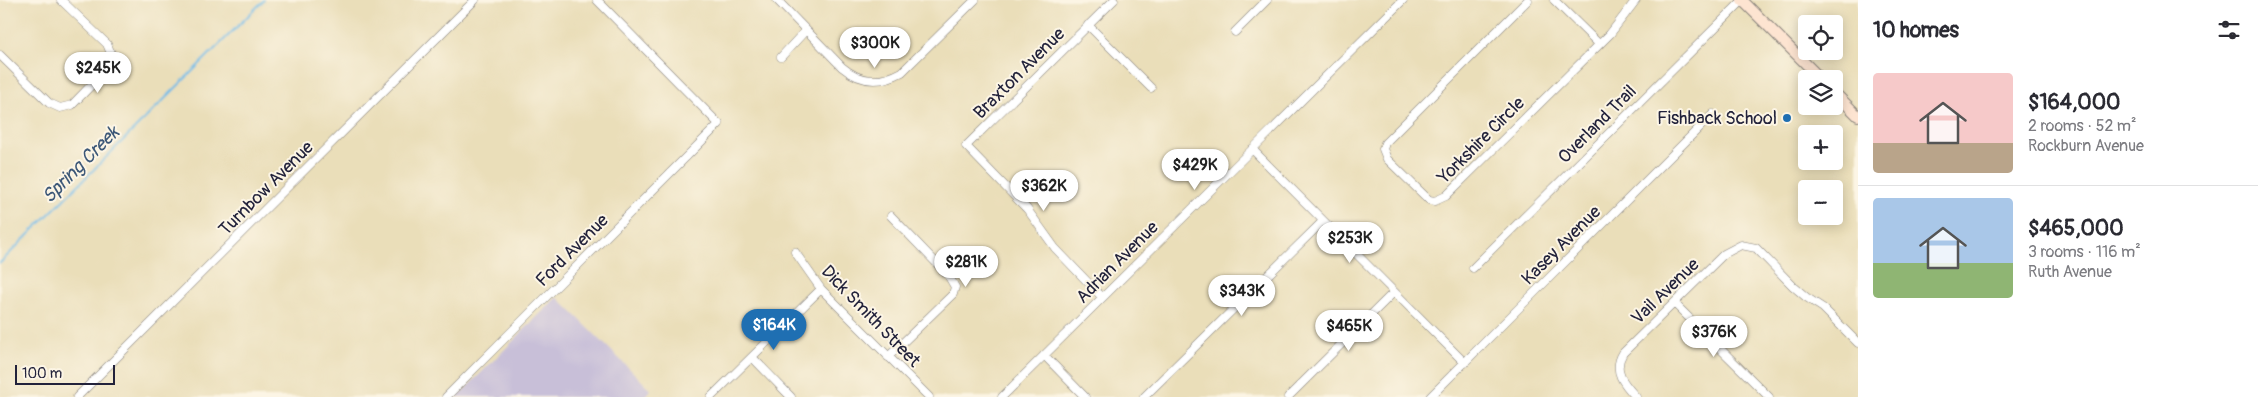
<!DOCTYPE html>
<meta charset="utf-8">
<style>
body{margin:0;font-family:Pangolin,sans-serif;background:#f2f2f3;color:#2b2b33;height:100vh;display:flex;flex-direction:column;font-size:19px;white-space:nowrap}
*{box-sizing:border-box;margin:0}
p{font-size:16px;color:#7c7c81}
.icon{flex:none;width:28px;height:28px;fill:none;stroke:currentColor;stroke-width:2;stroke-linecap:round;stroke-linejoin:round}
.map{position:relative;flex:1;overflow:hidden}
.panel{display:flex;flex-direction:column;background:#fff;width:400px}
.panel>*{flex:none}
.tools{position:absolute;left:1798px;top:15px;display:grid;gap:10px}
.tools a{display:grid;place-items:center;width:45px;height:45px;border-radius:5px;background:#fff;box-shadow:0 2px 12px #0003;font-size:25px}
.scale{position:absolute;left:15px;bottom:12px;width:100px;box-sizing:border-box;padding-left:5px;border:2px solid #22223b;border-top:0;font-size:14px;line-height:18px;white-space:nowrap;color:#22223b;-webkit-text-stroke:4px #fcf5e5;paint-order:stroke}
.price{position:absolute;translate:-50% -42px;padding:0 11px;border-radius:18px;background:#fff;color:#222;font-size:16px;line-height:32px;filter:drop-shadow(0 1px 2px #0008)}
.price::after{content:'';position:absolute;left:50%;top:30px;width:15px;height:11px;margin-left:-8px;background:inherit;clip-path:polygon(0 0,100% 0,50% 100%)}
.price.on{background:#1f6fb2;color:#fff}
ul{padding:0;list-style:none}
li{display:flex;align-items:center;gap:15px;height:125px;padding:0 15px}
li+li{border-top:1px solid #e1e1e2}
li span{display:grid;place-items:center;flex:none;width:140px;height:100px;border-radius:5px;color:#555}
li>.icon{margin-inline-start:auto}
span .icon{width:60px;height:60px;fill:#fffc;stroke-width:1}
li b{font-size:21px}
h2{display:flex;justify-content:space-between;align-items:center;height:60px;padding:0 15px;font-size:21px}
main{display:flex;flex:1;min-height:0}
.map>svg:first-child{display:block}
.industrial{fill:#c8bfd8}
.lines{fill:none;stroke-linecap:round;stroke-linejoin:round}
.stream{stroke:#6ebbe8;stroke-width:2}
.minor-casing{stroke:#86807a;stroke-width:9}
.secondary-casing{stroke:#86807a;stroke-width:12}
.minor{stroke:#fff;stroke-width:8}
.secondary{stroke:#fde4d1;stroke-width:10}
.poi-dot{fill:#1f6fb2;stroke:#fcf5e5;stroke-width:2}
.labels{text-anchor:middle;stroke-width:4;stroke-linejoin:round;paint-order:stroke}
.street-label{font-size:18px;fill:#22223b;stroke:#fcf5e5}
.poi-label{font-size:18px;fill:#22223b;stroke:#fcf5e5;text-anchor:end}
.water-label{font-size:19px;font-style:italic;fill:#3d5878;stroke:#fcf5e5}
</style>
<main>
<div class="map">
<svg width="1858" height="397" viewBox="0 0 1858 397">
<rect width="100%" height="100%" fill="#fcf5e5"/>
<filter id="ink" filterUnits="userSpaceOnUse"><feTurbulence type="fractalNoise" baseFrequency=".02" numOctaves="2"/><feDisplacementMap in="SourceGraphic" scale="10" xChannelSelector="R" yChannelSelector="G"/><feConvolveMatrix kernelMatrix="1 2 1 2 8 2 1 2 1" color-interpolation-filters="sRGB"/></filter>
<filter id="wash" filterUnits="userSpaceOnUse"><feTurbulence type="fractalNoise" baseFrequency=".0096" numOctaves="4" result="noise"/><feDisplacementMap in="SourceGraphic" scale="20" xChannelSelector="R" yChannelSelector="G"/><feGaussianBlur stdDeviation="1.12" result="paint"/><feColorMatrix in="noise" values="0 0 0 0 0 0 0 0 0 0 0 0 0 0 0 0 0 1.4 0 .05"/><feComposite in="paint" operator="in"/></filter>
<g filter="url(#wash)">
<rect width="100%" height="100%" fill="#eadeb9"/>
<path class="industrial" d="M557,297L651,390L644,397H457Z"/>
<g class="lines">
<path class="stream" d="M0,263L264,0"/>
</g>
</g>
<g filter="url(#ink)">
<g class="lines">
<g class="minor-casing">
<path id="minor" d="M777,0L842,67C861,83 880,84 902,72L975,0
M1528,0L1385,143L1383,149L1387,159L1429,200L1435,201L1446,196L1610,34L1636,0
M1554,0L1599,44
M1088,25L1151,88
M1235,32L1267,0
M0,55L49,103L60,108L72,105L107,69L112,56L107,44L61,0
M781,57L806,30
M1252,149L1465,363
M795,252L821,289L929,397
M1473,268L1743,0
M1102,297L1055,248L1027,209L966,146L1114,0
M1674,303L1769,397
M1044,355L1085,397
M752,357L791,397
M888,357L953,294L955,287L948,275L891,216
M77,397L475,0
M446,397L719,124L597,0
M711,397L821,289
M1002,397L1403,0
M1144,397L1323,221
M1288,397L1394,292
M1430,397L1713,114
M1636,397C1624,384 1612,371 1623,353L1724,254L1741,245L1756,248L1793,286L1806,297L1823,308L1858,343"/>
</g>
<g class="secondary-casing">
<path id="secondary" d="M1742,0L1821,79
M1834,92L1858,116"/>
</g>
<use href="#minor" class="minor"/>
<use href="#secondary" class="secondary"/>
</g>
</g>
<circle class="poi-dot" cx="1787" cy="118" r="5"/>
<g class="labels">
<g class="street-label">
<text transform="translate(1019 73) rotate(-45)" y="6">Braxton Avenue</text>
<text transform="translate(1597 124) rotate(-45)" y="6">Overland Trail</text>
<text transform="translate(1481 140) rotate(-45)" y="6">Yorkshire Circle</text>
<text transform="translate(266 188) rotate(-45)" y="6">Turnbow Avenue</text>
<text transform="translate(1561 245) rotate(-45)" y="6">Kasey Avenue</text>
<text transform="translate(572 250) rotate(-45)" y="6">Ford Avenue</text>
<text transform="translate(1117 262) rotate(-45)" y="6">Adrian Avenue</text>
<text transform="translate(1665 291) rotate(-44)" y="6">Vail Avenue</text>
<text transform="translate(871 316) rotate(46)" y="6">Dick Smith Street</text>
</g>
<g class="poi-label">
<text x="1777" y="124">Fishback School</text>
</g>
<g class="water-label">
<text transform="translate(80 164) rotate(-45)" y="7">Spring Creek</text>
</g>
</g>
</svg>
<div class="tools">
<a><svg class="icon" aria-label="locate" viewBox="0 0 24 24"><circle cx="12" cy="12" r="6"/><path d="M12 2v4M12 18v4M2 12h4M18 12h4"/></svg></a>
<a><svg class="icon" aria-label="layers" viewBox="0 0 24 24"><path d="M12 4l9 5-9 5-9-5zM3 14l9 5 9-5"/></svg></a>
<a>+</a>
<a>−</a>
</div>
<div class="scale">100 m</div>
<b class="price" style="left:875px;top:69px">$300K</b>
<b class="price" style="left:98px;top:94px">$245K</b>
<b class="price" style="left:1195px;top:191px">$429K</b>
<b class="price" style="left:1044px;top:212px">$362K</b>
<b class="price" style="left:1350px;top:264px">$253K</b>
<b class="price" style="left:966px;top:288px">$281K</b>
<b class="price" style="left:1242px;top:317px">$343K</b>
<b class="price on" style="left:774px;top:351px">$164K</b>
<b class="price" style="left:1349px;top:352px">$465K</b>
<b class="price" style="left:1714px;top:358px">$376K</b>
</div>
<section class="panel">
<h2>10 homes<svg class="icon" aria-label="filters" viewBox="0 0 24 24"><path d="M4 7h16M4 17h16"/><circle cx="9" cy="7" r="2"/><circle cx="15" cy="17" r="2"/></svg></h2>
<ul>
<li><span style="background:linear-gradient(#f6c9c9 70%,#b9a48a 0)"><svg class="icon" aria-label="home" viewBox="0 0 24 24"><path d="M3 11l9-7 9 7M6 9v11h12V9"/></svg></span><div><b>$164,000</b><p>2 rooms · 52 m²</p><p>Rockburn Avenue</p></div></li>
<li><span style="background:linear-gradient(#a9c7e8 65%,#8fb573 0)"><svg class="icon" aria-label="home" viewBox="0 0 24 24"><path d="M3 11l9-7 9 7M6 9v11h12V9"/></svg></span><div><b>$465,000</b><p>3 rooms · 116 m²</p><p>Ruth Avenue</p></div></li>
</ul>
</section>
</main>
